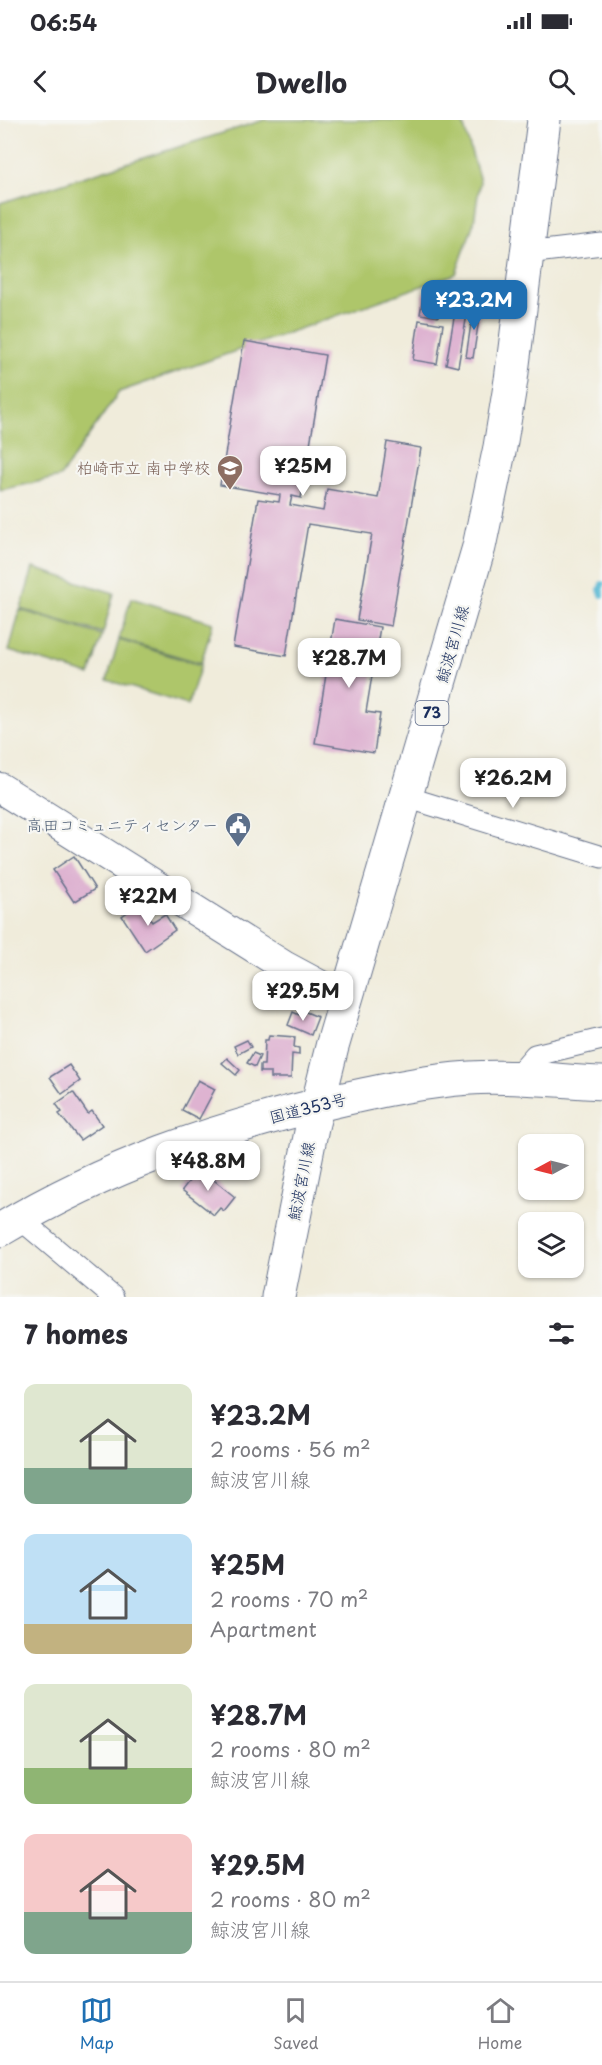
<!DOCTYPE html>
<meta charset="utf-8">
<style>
body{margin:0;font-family:"Playpen Sans","Klee One",sans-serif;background:#f7f7f7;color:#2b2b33;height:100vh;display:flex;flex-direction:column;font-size:22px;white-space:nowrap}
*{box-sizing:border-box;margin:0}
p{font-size:20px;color:#7c7c81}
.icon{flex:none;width:33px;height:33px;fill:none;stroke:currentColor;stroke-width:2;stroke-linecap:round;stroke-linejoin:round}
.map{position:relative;height:1177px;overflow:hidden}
.side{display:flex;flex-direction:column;background:#fff;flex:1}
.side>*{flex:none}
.needle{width:39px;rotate:263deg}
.controls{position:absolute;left:518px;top:1014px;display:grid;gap:12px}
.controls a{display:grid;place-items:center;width:66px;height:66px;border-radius:12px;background:#fff;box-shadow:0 2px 4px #0004;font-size:30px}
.price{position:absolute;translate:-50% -51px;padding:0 14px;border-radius:12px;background:#fff;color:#222;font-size:20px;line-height:39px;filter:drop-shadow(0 2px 3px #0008)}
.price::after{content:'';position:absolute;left:50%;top:36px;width:18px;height:14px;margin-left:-9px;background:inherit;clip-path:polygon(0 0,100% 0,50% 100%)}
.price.active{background:#1f6fb2;color:#fff}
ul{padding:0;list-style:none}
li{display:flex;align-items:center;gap:18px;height:150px;padding:0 24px}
li span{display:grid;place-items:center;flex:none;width:168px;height:120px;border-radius:12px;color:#555}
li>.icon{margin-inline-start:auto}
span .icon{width:72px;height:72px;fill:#fffc;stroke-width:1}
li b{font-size:26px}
h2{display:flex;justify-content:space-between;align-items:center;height:72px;padding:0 24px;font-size:26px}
.status{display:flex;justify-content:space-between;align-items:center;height:42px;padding:0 30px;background:#fff;direction:ltr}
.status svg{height:16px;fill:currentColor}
header{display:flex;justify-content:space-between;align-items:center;height:78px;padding:0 24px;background:#fff;font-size:27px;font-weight:700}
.tabs{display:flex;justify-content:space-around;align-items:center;height:84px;border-top:2px solid #e1e1e2;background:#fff;font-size:16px;color:#7c7c81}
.tabs a{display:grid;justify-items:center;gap:3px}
.tabs .active{color:#1f6fb2}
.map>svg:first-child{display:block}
.green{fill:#aec66b;stroke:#647a64;stroke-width:1.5}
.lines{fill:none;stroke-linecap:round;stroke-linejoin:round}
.stream{stroke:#54b7d3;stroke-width:6}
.building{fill:#deb3d1}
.street-casing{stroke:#66718a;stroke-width:23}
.secondary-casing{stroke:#66718a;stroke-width:32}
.primary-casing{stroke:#66718a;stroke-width:35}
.highway-casing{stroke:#66718a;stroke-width:35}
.street{stroke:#fff;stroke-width:21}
.secondary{stroke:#fff;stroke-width:30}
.primary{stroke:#fff;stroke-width:33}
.highway{stroke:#fff;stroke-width:33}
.labels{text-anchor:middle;stroke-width:4.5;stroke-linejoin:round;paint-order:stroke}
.shield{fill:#f6f6f2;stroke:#5d6b8a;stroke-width:1.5}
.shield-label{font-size:15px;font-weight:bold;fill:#1b2f5e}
.education-label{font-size:16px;fill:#785e54;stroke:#f6f6f2;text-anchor:end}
.street-label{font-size:16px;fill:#1b2f5e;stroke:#f6f6f2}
.service-label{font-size:16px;fill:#4e5e75;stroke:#f6f6f2;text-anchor:end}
</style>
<div class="status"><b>06:54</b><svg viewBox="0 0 49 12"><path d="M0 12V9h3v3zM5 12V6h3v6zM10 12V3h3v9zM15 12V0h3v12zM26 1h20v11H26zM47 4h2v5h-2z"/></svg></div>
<header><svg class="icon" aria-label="back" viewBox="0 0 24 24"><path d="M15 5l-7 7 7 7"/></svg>Dwello<svg class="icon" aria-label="search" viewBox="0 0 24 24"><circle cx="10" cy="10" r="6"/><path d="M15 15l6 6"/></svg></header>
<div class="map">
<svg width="602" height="1177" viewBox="0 0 602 1177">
<rect width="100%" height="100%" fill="#f6f6f2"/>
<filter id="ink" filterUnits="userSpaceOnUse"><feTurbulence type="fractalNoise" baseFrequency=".0167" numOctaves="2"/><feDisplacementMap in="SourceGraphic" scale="12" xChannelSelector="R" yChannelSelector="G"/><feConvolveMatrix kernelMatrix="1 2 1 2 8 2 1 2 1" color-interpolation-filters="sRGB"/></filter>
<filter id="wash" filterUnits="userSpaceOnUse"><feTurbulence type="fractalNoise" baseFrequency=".008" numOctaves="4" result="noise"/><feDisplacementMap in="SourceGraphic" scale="24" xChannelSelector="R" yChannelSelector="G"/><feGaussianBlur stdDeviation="1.35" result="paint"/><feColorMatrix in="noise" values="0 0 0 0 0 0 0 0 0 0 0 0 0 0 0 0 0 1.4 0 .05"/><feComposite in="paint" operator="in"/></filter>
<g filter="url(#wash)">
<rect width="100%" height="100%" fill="#f0ecdb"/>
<path class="green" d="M264,0H462L480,61L474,102L456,154L119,272L60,357L0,370V83Z
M33,448L114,473L103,513L21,489Z
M131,478L213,503L201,543L119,519Z
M20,490L102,515L90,555L9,531Z
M119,520L201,545L188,585L107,560Z"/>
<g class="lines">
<path class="stream" d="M602,464L600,470L602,475"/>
</g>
<g id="blocks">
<path class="building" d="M424,171L442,174L438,197L420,194Z
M474,184L481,186L473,238L466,237Z
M455,192L467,194L458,247L446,244Z
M419,200L443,204L437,244L413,240Z
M244,221L325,235L301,378L292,376L290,385L323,391L327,369L378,378L387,322L421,328L391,506L357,500L372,414L308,404L286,536L233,527L258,379L279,382L280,375L220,365Z
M335,499L380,507L366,592L380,594L374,633L315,623Z
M74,736L95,769L74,782L53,750Z
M139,784L152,802L165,794L175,810L145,831L122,796Z
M301,890L318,897L311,915L288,905L293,892L299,895Z
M269,915L295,917L294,927L299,928V935L292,934L291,958H271V952H260V945H264L265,920H268Z
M247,920L251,927L238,934L234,926Z
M253,933L260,936L255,947L247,943Z
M227,938L240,950L236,955L222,943Z
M69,945L80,961L62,974L50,957Z
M198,960L215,969L199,999L182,990Z
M73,972L88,994L92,991L102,1005L80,1020L59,994L62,992L56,984Z
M199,1048L235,1077L224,1091L220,1088L214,1095L182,1070Z"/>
</g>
</g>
<g filter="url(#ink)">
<use href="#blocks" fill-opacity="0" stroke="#66718a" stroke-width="1.5"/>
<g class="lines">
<g class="street-casing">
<path id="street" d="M527,133L602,124
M406,677L602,737
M519,959L522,950L535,935L602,919
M19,1098L113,1177"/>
</g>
<g class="secondary-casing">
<path id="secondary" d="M0,668L284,846L323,867L348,873"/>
</g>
<g class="primary-casing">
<path id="primary" d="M278,1177L312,1007L332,927L479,427L500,327L511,260L544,0"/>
</g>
<g class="highway-casing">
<path id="highway" d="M0,1110C107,1046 214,1009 335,981C379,971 425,961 470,958C513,955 558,961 602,963"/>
</g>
<use href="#street" class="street"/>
<use href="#secondary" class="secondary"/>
<use href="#primary" class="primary"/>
<use href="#highway" class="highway"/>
</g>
</g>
<defs>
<g id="school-pin" transform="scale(1.35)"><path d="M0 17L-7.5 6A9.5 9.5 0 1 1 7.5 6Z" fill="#8d6e63" stroke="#f6f6f2"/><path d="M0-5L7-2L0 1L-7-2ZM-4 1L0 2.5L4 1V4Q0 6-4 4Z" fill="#fff"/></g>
<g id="civic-pin" transform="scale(1.35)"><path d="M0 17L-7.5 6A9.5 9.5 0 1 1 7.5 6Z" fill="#5c6f8a" stroke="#f6f6f2"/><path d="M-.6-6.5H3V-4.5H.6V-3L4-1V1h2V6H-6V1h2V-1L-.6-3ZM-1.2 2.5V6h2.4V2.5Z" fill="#fff"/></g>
</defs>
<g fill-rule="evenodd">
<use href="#school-pin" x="230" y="348"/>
<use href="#civic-pin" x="238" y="705"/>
</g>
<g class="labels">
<rect class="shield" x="415.5" y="581" width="33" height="24" rx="4.5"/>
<g class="shield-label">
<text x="432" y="598">73</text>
</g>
<g class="education-label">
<text x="210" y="354">柏崎市立 南中学校</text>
</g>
<g class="street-label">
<text transform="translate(452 524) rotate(-74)" y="6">鯨波宮川線</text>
<text transform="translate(308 988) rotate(-14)" y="6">国道353号</text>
<text transform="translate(301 1061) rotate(-79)" y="6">鯨波宮川線</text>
</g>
<g class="service-label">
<text x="218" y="711">高田コミュニティセンター</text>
</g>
</g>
</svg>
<div class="controls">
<a><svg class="needle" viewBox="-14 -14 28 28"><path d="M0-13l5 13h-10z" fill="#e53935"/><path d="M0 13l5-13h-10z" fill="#7c7c81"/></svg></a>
<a><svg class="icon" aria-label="layers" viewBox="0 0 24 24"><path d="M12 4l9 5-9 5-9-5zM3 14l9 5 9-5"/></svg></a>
</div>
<b class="price active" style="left:474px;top:211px">¥23.2M</b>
<b class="price" style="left:303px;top:377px">¥25M</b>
<b class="price" style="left:349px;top:569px">¥28.7M</b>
<b class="price" style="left:513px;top:689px">¥26.2M</b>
<b class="price" style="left:148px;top:807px">¥22M</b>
<b class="price" style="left:303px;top:902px">¥29.5M</b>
<b class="price" style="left:208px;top:1072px">¥48.8M</b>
</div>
<section class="side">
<h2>7 homes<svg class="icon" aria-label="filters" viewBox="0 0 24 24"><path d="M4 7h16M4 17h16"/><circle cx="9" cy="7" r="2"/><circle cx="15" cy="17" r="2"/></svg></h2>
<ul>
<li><span style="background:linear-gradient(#dfe7d0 70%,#7fa58c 0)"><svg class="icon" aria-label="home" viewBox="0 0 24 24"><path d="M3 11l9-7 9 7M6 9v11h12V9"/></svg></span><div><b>¥23.2M</b><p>2 rooms · 56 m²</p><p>鯨波宮川線</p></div></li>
<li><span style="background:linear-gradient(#bfe0f5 75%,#c2b280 0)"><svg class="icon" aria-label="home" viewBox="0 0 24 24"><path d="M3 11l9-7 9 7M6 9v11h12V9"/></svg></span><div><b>¥25M</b><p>2 rooms · 70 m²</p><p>Apartment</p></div></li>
<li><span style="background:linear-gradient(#dfe7d0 70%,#8fb573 0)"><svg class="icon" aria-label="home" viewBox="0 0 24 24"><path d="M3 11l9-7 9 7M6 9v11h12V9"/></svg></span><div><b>¥28.7M</b><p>2 rooms · 80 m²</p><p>鯨波宮川線</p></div></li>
<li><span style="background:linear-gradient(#f6c9c9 65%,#7fa58c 0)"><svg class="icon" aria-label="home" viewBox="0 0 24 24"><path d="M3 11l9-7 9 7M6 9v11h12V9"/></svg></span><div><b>¥29.5M</b><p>2 rooms · 80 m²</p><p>鯨波宮川線</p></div></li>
</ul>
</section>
<nav class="tabs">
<a class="active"><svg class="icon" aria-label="map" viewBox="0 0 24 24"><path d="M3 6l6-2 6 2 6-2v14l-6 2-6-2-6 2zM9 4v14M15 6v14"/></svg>Map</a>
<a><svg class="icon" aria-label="saved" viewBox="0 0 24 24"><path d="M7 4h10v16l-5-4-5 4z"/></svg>Saved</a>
<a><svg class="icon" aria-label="home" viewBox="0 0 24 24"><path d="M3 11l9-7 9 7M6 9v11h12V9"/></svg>Home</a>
</nav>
